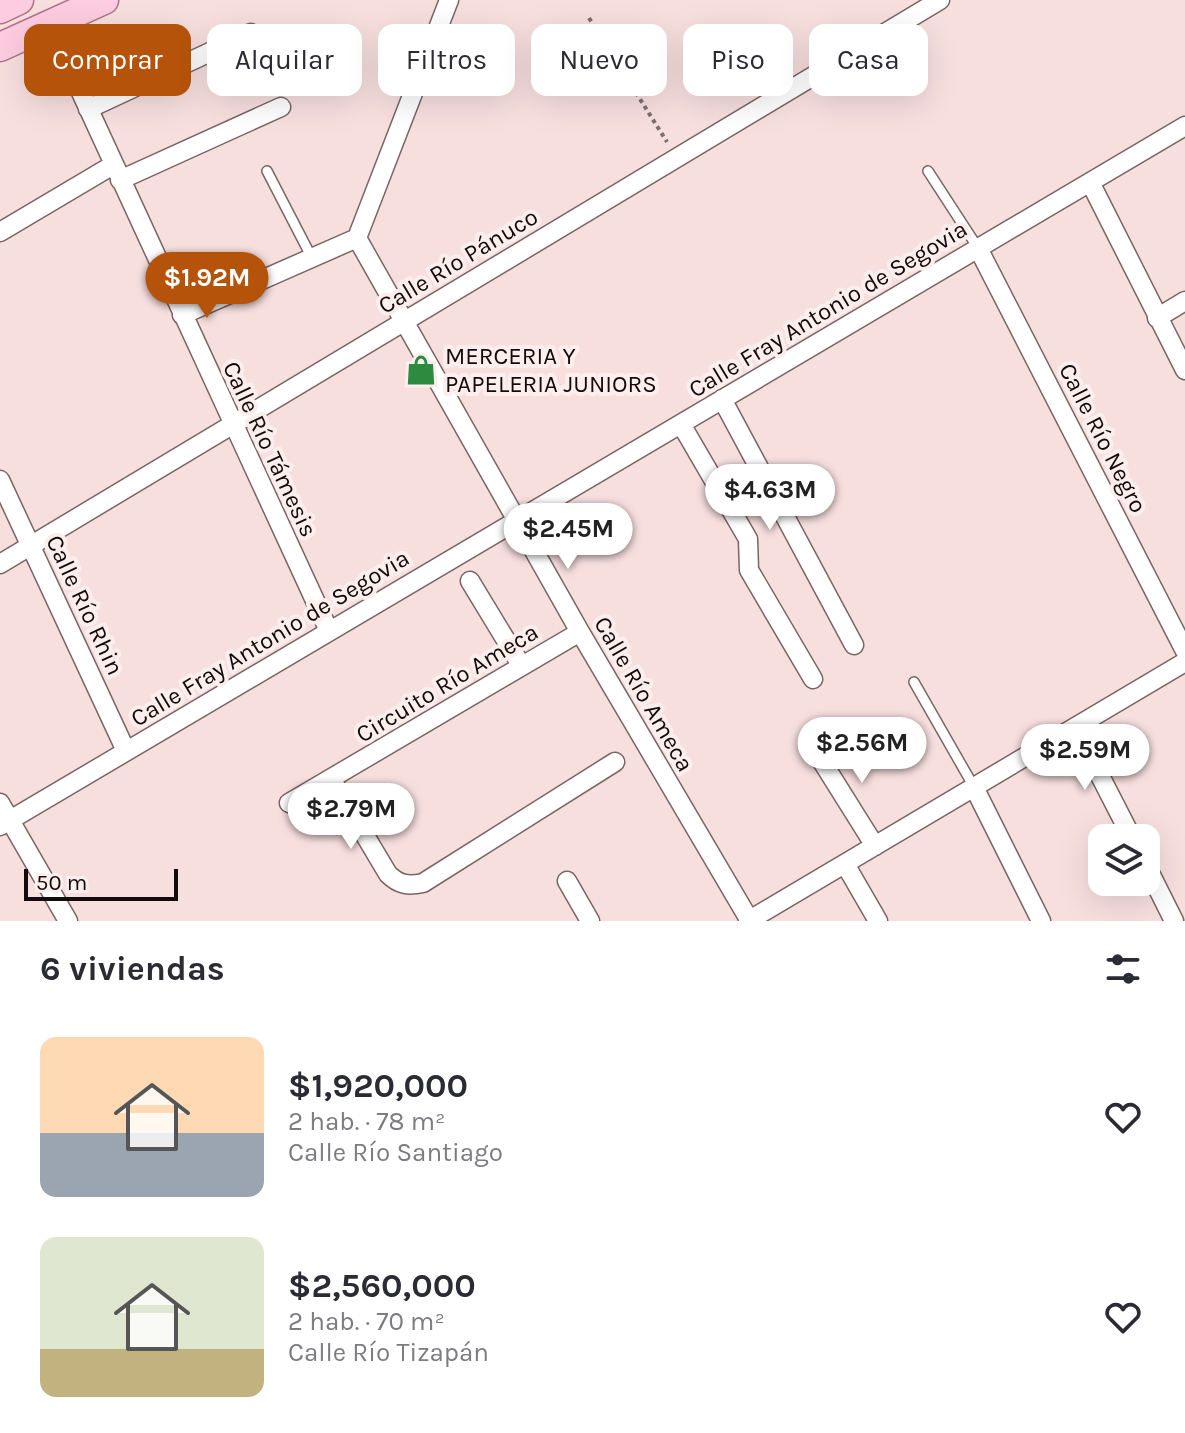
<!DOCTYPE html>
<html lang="es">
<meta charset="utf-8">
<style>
body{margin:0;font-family:Karla,sans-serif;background:#f2f2f3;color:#2b2b33;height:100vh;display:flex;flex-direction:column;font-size:30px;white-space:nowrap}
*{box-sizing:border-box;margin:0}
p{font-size:26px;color:#7c7c81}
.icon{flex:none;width:44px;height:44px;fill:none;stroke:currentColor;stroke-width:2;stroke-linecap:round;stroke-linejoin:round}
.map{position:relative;height:921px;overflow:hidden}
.panel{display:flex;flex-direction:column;background:#fff;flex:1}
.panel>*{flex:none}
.guide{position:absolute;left:24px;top:24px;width:1138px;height:72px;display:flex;gap:16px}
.fabs{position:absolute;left:1088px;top:824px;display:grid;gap:16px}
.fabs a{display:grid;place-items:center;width:72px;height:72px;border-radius:16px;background:#fff;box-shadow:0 8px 32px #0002;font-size:40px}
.scale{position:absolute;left:24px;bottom:20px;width:154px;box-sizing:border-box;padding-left:8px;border:4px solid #130b0b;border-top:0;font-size:22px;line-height:28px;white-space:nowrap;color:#130b0b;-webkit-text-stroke:6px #fdeeee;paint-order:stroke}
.price{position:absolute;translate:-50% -68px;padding:0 18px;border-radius:28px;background:#fff;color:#222;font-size:26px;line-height:52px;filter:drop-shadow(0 2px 4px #0008)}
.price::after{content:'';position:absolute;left:50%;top:48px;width:24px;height:18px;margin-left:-12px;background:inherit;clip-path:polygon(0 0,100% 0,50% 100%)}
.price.on{background:#b45309;color:#fff}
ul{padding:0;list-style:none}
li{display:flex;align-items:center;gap:24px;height:200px;padding:0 40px}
li span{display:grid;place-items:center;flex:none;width:224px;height:160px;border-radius:16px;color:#555}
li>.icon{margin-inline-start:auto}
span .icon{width:96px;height:96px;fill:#fffc;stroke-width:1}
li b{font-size:34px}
h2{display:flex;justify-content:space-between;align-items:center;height:96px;padding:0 40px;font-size:34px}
.chip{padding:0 28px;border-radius:16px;background:#fff;box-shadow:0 8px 32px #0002;font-size:28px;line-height:72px}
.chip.on{background:#b45309;color:#fff}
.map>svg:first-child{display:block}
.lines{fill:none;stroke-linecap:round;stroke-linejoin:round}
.service-casing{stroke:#7a6565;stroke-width:12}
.minor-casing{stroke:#7a6565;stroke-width:21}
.primary-casing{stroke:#ac7288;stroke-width:31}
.path{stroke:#7e6f6e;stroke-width:4;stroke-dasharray:4 4;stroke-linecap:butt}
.service{stroke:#fff;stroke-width:9}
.minor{stroke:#fff;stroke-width:18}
.primary{stroke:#fecce0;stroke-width:28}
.labels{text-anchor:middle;stroke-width:8;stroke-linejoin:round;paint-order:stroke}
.street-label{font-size:24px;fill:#130b0b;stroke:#fdeeee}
.poi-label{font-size:24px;fill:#130b0b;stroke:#fdeeee;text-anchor:start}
</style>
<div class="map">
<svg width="1185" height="921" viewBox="0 0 1185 921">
<rect width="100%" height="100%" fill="#f7dfde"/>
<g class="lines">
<g class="service-casing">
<path id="service" d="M267,171L312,258
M928,171L978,248
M914,682L974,787"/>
</g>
<g class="minor-casing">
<path id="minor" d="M50,25L329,631
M88,109L251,33
M120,180L281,107
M1090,182L1185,370
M0,232L113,165
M357,238L580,632L750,921
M978,248L1185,651
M182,315L357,238L449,0
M1157,318L1185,301
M722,399L854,645
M681,424L748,539L749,570L813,679
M0,480L126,751
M0,564L940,0
M470,581L521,665
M1075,727L1132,838
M813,747L875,846
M332,780L388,874C399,885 408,886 423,883L615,762
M974,787L1041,921
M0,803L68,921
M289,803L580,632
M0,826L1185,126
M845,864L878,921
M1146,865L1174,921
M567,881L590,921
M748,921L1185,662"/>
</g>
<g class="primary-casing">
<path id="primary" d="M0,9L19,0
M0,47L104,0"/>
</g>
<path class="path" d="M589,18L667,142"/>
<use href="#service" class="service"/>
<use href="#minor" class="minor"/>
<use href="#primary" class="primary"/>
</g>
<defs>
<g id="shop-bare" transform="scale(2.4)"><path d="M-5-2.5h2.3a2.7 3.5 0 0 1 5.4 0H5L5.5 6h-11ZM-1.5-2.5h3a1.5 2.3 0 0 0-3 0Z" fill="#2c8b3e" stroke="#fdeeee" stroke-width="2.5" paint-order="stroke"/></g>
</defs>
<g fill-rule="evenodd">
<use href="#shop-bare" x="421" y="370"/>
</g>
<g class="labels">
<g class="street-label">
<text transform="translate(458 261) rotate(-31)" y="8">Calle Río Pánuco</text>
<text transform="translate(828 309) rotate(-31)" y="8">Calle Fray Antonio de Segovia</text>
<text transform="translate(1103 438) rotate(63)" y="8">Calle Río Negro</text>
<text transform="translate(270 449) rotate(65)" y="8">Calle Río Támesis</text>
<text transform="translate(85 605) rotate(65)" y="8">Calle Río Rhin</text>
<text transform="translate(270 638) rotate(-31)" y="8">Calle Fray Antonio de Segovia</text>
<text transform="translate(447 683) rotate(-31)" y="8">Circuito Río Ameca</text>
<text transform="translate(644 694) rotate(60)" y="8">Calle Río Ameca</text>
</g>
<g class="poi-label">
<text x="445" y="364">MERCERIA Y<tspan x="445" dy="28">PAPELERIA JUNIORS</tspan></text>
</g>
</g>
</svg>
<div class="fabs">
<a><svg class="icon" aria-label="layers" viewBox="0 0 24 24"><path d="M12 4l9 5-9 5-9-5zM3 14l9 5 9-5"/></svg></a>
</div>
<div class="scale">50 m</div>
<b class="price on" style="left:207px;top:320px">$1.92M</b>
<b class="price" style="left:770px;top:532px">$4.63M</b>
<b class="price" style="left:568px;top:571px">$2.45M</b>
<b class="price" style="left:862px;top:785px">$2.56M</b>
<b class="price" style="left:1085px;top:792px">$2.59M</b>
<b class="price" style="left:351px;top:851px">$2.79M</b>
<div class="guide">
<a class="chip on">Comprar</a>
<a class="chip">Alquilar</a>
<a class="chip">Filtros</a>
<a class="chip">Nuevo</a>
<a class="chip">Piso</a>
<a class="chip">Casa</a>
</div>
</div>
<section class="panel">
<h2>6 viviendas<svg class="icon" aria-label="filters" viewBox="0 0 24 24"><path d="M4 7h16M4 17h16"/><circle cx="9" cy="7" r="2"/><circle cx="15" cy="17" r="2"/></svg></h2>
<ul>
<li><span style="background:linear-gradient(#ffd9b3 60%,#9aa5b1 0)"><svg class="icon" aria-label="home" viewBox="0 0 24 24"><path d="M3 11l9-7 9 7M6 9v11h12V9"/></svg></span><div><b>$1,920,000</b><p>2 hab. · 78 m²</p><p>Calle Río Santiago</p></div><svg class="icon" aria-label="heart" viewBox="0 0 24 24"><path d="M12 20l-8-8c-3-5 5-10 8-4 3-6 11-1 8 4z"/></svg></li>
<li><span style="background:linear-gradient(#dfe7d0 70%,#c2b280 0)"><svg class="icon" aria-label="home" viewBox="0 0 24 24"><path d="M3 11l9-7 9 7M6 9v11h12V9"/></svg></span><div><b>$2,560,000</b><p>2 hab. · 70 m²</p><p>Calle Río Tizapán</p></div><svg class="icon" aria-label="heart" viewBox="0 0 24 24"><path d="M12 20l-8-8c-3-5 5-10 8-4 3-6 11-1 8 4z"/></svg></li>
</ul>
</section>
